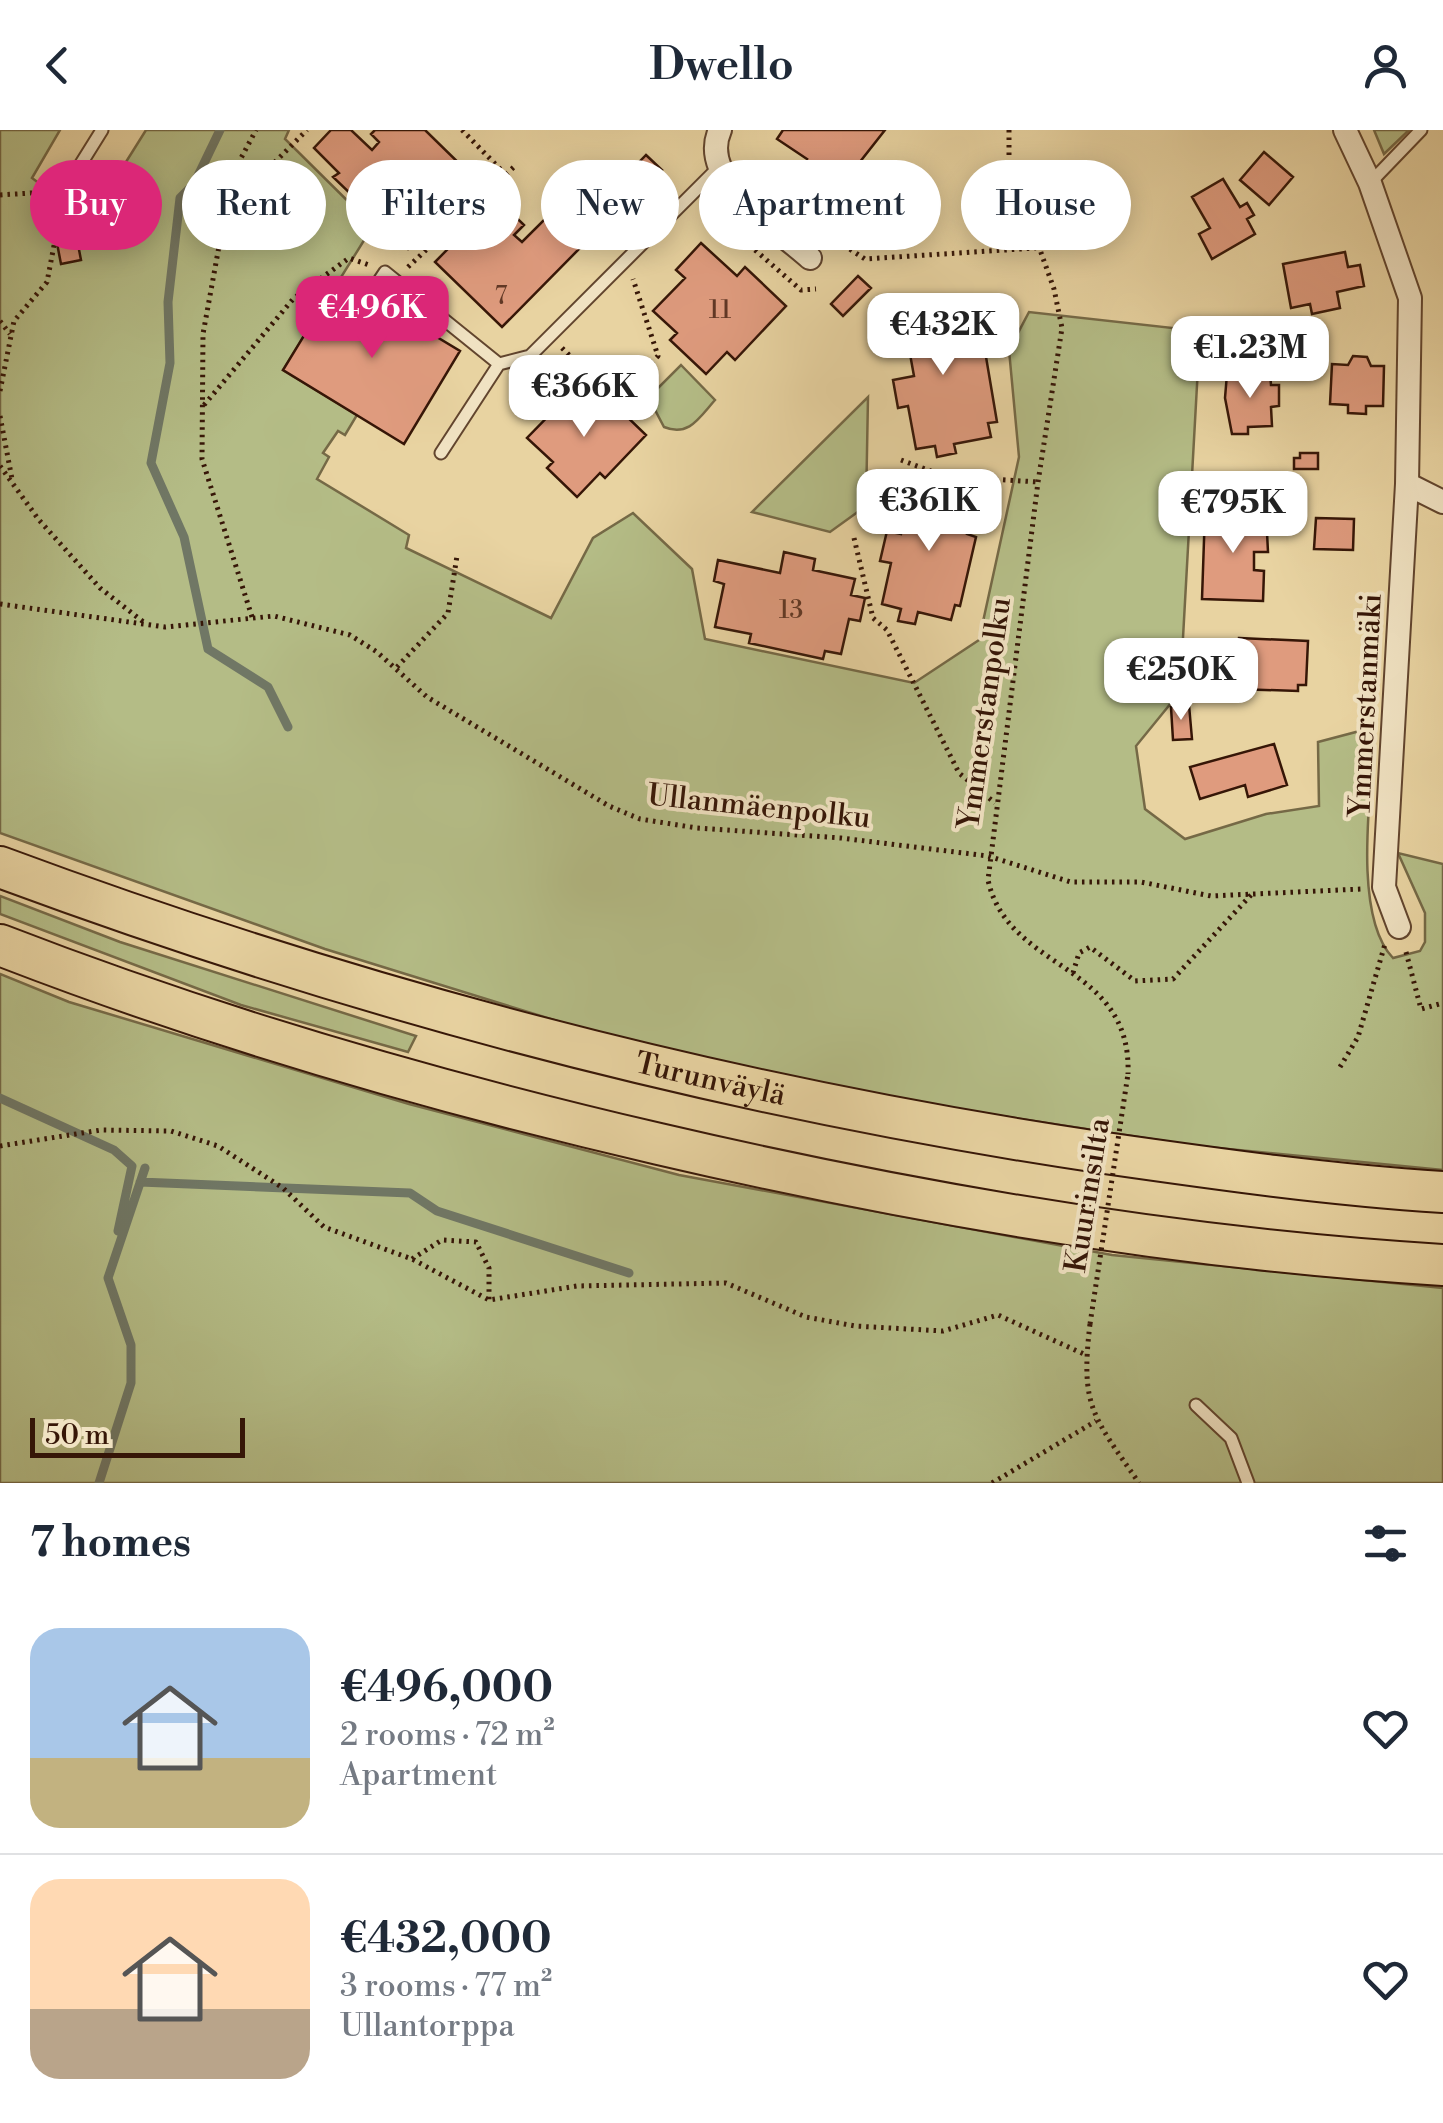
<!DOCTYPE html>
<meta charset="utf-8">
<style>
body{margin:0;font-family:"Libre Bodoni",serif;background:#f2f2f3;color:#1f2937;height:100vh;display:flex;flex-direction:column;font-size:38px;white-space:nowrap}
*{box-sizing:border-box;margin:0}
p{font-size:32px;color:#747a83}
.icon{flex:none;width:55px;height:55px;fill:none;stroke:currentColor;stroke-width:2;stroke-linecap:round;stroke-linejoin:round}
.map{position:relative;height:1353px;overflow:hidden}
.side{display:flex;flex-direction:column;background:#fff;flex:1}
.side>*{flex:none}
.guide{position:absolute;left:30px;top:30px;width:1385px;height:90px;display:flex;gap:20px}
.scale{position:absolute;left:30px;bottom:25px;width:215px;box-sizing:border-box;padding-left:10px;border:5px solid #361607;border-top:0;font-size:28px;line-height:35px;white-space:nowrap;color:#361607;-webkit-text-stroke:8px #f0e2c2;paint-order:stroke}
.price{position:absolute;translate:-50% -85px;padding:0 22px;border-radius:20px;background:#fff;color:#222;font-size:32px;line-height:65px;filter:drop-shadow(0 2px 5px #0008)}
.price::after{content:'';position:absolute;left:50%;top:60px;width:30px;height:22px;margin-left:-15px;background:inherit;clip-path:polygon(0 0,100% 0,50% 100%)}
.price.active{background:#db2777;color:#fff}
ul{padding:0;list-style:none}
li{display:flex;align-items:center;gap:30px;height:250px;padding:0 30px}
li+li{border-top:2px solid #e0e1e3}
li span{display:grid;place-items:center;flex:none;width:280px;height:200px;border-radius:30px;color:#555}
li>.icon{margin-inline-start:auto}
span .icon{width:120px;height:120px;fill:#fffc;stroke-width:1}
li b{font-size:42px}
h2{display:flex;justify-content:space-between;align-items:center;height:120px;padding:0 30px;font-size:42px}
.chip{padding:0 35px;border-radius:45px;background:#fff;box-shadow:0 5px 25px #0003;font-size:35px;line-height:90px}
.chip.active{background:#db2777;color:#fff}
header{display:flex;justify-content:space-between;align-items:center;height:130px;padding:0 30px;background:#fff;font-size:45px;font-weight:600}
.map>svg:first-child{display:block}
.green{fill:#b4bc86;stroke:#756946;stroke-width:2.5}
.lines{fill:none;stroke-linecap:round;stroke-linejoin:round}
.stream{stroke:#707765;stroke-width:9}
.building{fill:#df9b7e;stroke:#361607;stroke-width:2.5}
.service-casing{stroke:#62452e;stroke-width:15}
.minor-casing{stroke:#62452e;stroke-width:26}
.motorway-casing{stroke:#361607;stroke-width:44}
.path{stroke:#361607;stroke-width:5;stroke-dasharray:2.5 5;stroke-linecap:butt}
.service{stroke:#f0e2c2;stroke-width:11}
.minor{stroke:#f0e2c2;stroke-width:22}
.motorway{stroke:#e8d3a1;stroke-width:40}
.path-bridge{stroke:#361607;stroke-width:5;stroke-dasharray:2.5 5;stroke-linecap:butt}
.labels{text-anchor:middle;stroke-width:8;stroke-linejoin:round;paint-order:stroke}
.number-label{font-size:25px;fill:#603725}
.street-label{font-size:30px;fill:#361607;stroke:#f0e2c2}
</style>
<header><svg class="icon" aria-label="back" viewBox="0 0 24 24"><path d="M15 5l-7 7 7 7"/></svg>Dwello<svg class="icon" aria-label="person" viewBox="0 0 24 24"><circle cx="12" cy="8" r="4"/><path d="M4 21q1-7 8-7t8 7"/></svg></header>
<div class="map">
<svg width="1443" height="1353" viewBox="0 0 1443 1353">
<rect width="100%" height="100%" fill="#e8d3a1"/>
<filter id="stains"><feTurbulence type="fractalNoise" baseFrequency=".002" numOctaves="4"/><feColorMatrix values="0 0 0 0 .2 0 0 0 0 .09 0 0 0 0 .02 0 0 0 .5 -.17"/></filter>
<radialGradient id="worn" r=".72"><stop offset=".6" stop-color="#630" stop-opacity="0"/><stop offset="1" stop-color="#630" stop-opacity=".3"/></radialGradient>
<path class="green" d="M0,0H60L32,48L89,91L146,0H289L285,9L373,96L283,240L357,285L345,305L338,301L323,323L329,327L317,349L409,405L406,418L551,488L593,408L633,383L692,439L705,509L914,553L979,510L1019,327L1009,220L1029,182L1200,201L1180,562L1136,616L1145,679L1185,709L1266,684L1319,676L1318,612L1375,597C1372,654 1351,785 1393,828L1420,821L1425,812V783L1398,723L1443,734V1040L1197,1016L929,975L625,912L325,819L0,703Z
M1374,0H1409L1384,24Z
M681,235L715,270C699,288 689,307 664,297L654,278L655,261Z
M868,267L866,376L830,402L752,382Z
M0,766L120,812L416,906L408,922L241,875L0,784Z
M0,844L69,872L409,974L679,1045L1112,1125L1443,1158V1353H0Z"/>
<g class="lines">
<path class="stream" d="M220,0L194,54L180,68L168,172L170,233L151,333L184,407L208,519L268,557L288,597
M0,968L114,1020L132,1036L118,1101
M140,1052L410,1063L437,1081L629,1143
M99,1353L131,1253V1215L108,1148L145,1038"/>
</g>
<path class="building" d="M331,0H351L372,20L379,12L371,4L375,0H425L468,42L443,68L433,59L427,66L444,82L408,119L333,47L339,43L314,18Z
M783,0H885L837,61L801,37L807,29L777,9Z
M1264,22L1293,47L1269,75L1240,50Z
M646,25L662,40L605,99L589,84Z
M1223,49L1240,77L1247,73L1254,85L1247,89L1255,104L1212,129L1199,104L1210,98L1192,67Z
M497,69L524,95L514,105L522,112L547,87L579,119L502,197L435,132Z
M76,104L81,130L61,134L56,108Z
M701,113L737,146L745,137L786,176L735,230L727,222L706,244L670,210L677,203L653,181L685,148L676,140Z
M1345,122L1348,137L1360,135L1364,156L1337,162L1340,178L1312,184L1310,174L1291,178L1283,134Z
M858,146L871,158L843,186L831,174Z
M339,148L460,221L404,314L283,240Z
M922,170L925,186L970,179L977,216L984,215L997,292L988,293L991,307L954,314L956,323L937,327L935,316L916,319L908,276L898,278L893,250L914,246L910,224L903,226L897,192L889,193L885,177Z
M1252,206L1253,239L1216,240L1215,207Z
M1353,226L1367,227L1371,236H1384L1383,276H1366V284L1348,283V275L1330,274L1332,234L1348,235Z
M1270,242L1271,255H1279V276L1271,277L1272,296L1248,297V304H1232L1225,268L1227,244Z
M571,253L607,288L617,277L646,305L605,348L600,343L577,367L547,338L553,332L527,308L562,272L557,267Z
M1300,323H1318V339H1294V328H1300Z
M907,354L975,369L967,404L976,407L960,476L955,475L951,490L918,482L915,494L898,491L901,479L882,474L891,433L880,431L887,401L901,404L904,389L899,388Z
M1205,381L1266,383L1268,422H1254V440L1264,441L1263,471L1202,469Z
M1316,388L1354,389L1353,420L1314,419Z
M784,422L815,429L813,440L855,449L851,465L865,468L860,491L849,489L841,524L825,521L823,529L749,513L751,504L715,497L724,454L714,451L718,430L780,443Z
M1239,508L1308,511L1306,555H1298V561L1237,559Z
M1189,575L1192,609L1173,610L1171,577Z
M1274,614L1287,655L1248,667L1245,655L1200,669L1190,637Z"/>
<g class="lines">
<g class="service-casing">
<path id="service" d="M1370,53L1421,0
M64,61L102,0
M369,166L385,142L499,234
M441,323L499,234L530,226L718,38
M1196,1275L1231,1308L1248,1353"/>
</g>
<g class="minor-casing">
<path id="minor" d="M720,0C697,50 777,98 810,128
M1345,0L1370,53L1410,168L1407,354L1443,372
M1399,797L1384,757L1407,354"/>
</g>
<g class="motorway-casing">
<g id="motorway">
<path id="s1" d="M0,737C358,870 727,967 1105,1023C1217,1039 1330,1055 1443,1062"/>
<path d="M0,815C214,898 435,962 659,1014C916,1074 1179,1119 1443,1135"/>
</g>
</g>
<path class="path" d="M462,0L505,44
M1009,0V33L1054,159L1062,198L1038,352L988,750C1008,842 1132,832 1128,944
M232,45L272,35L307,0
M0,65L47,62
M707,77L736,103
M831,107L865,129L1036,118
M755,120L801,160L816,159
M408,137L517,34
M0,191L10,204
M562,218L615,271L658,226L633,149
M0,261L14,191L47,152L61,79
M204,275L294,168L349,128L369,135
M0,286L12,349
M901,330L944,346L1038,352
M0,336L39,390L100,458L146,494
M854,408L873,488L887,500L959,643L995,673
M0,474L165,497L274,486L350,505L377,522L427,567L609,676L640,689L697,698L841,708L988,726L1071,752H1141L1211,766L1361,759
M252,487L202,329L203,204L232,45L256,0
M397,537L448,483L457,426
M1406,822L1421,879L1443,873
M1073,843L1079,823L1090,817L1135,851L1173,849L1251,765
M1340,937L1358,907L1385,814
M0,1016L101,1000L171,1001L218,1016L283,1058L324,1097L412,1129L489,1170L577,1156L726,1153L806,1187L855,1196L943,1201L998,1185L1086,1225
M412,1129L442,1110L476,1112L489,1138V1170
M1090,1194C1080,1277 1093,1286 1139,1353
M992,1353L1096,1291"/>
<use href="#service" class="service"/>
<use href="#minor" class="minor"/>
<use href="#motorway" class="motorway"/>
<path class="path-bridge" d="M1090,1194L1128,944"/>
</g>
<g class="labels">
<g class="number-label">
<text x="501" y="174">7</text>
<text x="720" y="188">11</text>
<text x="791" y="488">13</text>
</g>
<g class="street-label">
<text transform="translate(1365 575) rotate(-87)" y="10">Ymmerstanmäki</text>
<text transform="translate(984 583) rotate(-82)" y="10">Ymmerstanpolku</text>
<text transform="translate(759 676) rotate(6)" y="10">Ullanmäenpolku</text>
<text dy="10" stroke="none"><textPath href="#s1" startOffset="742">Turunväylä</textPath></text>
<text transform="translate(1087 1065) rotate(-81)" y="10">Kuurinsilta</text>
</g>
</g>
<rect width="100%" height="100%" filter="url(#stains)"/>
<rect width="100%" height="100%" fill="url(#worn)"/>
</svg>
<div class="scale">50 m</div>
<b class="price active" style="left:372px;top:231px">€496K</b>
<b class="price" style="left:943px;top:248px">€432K</b>
<b class="price" style="left:1250px;top:271px">€1.23M</b>
<b class="price" style="left:584px;top:310px">€366K</b>
<b class="price" style="left:929px;top:424px">€361K</b>
<b class="price" style="left:1233px;top:426px">€795K</b>
<b class="price" style="left:1181px;top:593px">€250K</b>
<div class="guide">
<a class="chip active">Buy</a>
<a class="chip">Rent</a>
<a class="chip">Filters</a>
<a class="chip">New</a>
<a class="chip">Apartment</a>
<a class="chip">House</a>
</div>
</div>
<section class="side">
<h2>7 homes<svg class="icon" aria-label="filters" viewBox="0 0 24 24"><path d="M4 7h16M4 17h16"/><circle cx="9" cy="7" r="2"/><circle cx="15" cy="17" r="2"/></svg></h2>
<ul>
<li><span style="background:linear-gradient(#a9c7e8 65%,#c2b280 0)"><svg class="icon" aria-label="home" viewBox="0 0 24 24"><path d="M3 11l9-7 9 7M6 9v11h12V9"/></svg></span><div><b>€496,000</b><p>2 rooms · 72 m²</p><p>Apartment</p></div><svg class="icon" aria-label="heart" viewBox="0 0 24 24"><path d="M12 20l-8-8c-3-5 5-10 8-4 3-6 11-1 8 4z"/></svg></li>
<li><span style="background:linear-gradient(#ffd9b3 65%,#b9a48a 0)"><svg class="icon" aria-label="home" viewBox="0 0 24 24"><path d="M3 11l9-7 9 7M6 9v11h12V9"/></svg></span><div><b>€432,000</b><p>3 rooms · 77 m²</p><p>Ullantorppa</p></div><svg class="icon" aria-label="heart" viewBox="0 0 24 24"><path d="M12 20l-8-8c-3-5 5-10 8-4 3-6 11-1 8 4z"/></svg></li>
</ul>
</section>
